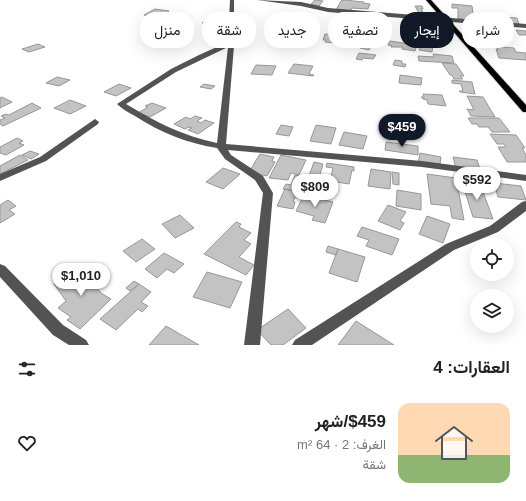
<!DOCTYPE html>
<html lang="ar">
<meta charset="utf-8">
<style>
body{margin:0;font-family:Arial,Vazirmatn,sans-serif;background:#f6f6f6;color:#222;direction:rtl;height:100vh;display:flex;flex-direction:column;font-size:15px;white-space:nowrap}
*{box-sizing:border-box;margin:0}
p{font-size:13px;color:#767676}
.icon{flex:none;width:22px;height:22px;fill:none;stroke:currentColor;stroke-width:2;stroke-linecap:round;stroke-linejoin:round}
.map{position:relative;height:345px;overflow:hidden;direction:ltr}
.sheet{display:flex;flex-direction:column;background:#fff;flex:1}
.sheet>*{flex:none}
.top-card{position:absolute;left:12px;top:12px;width:502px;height:36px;direction:rtl;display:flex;gap:8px}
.fabs{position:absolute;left:470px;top:237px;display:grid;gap:8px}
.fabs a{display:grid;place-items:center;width:44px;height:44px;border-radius:50%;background:#fff;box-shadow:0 4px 16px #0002;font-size:20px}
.price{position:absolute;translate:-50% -34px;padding:0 9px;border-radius:14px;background:#fff;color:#222;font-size:13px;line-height:26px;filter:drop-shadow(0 1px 2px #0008)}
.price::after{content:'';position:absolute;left:50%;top:24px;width:12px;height:9px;margin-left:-6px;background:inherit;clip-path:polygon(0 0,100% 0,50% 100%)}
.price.current{background:#111827;color:#fff}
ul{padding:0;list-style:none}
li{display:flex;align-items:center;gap:12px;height:100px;padding:0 16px}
li span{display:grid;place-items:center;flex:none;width:112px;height:80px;border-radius:12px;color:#555}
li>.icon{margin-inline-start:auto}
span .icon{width:48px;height:48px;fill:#fffc;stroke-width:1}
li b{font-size:17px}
h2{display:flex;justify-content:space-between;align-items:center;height:48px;padding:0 16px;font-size:17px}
.pill{padding:0 14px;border-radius:16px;background:#fff;box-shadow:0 4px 16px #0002;font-size:14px;line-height:36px}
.pill.current{background:#111827;color:#fff}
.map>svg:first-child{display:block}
.building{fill:#c3c3c3;stroke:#979797}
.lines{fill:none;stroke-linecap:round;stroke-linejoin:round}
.major-casing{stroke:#dbdbdb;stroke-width:2}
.minor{fill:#535353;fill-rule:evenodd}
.major{fill:#000;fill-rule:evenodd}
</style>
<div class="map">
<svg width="526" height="345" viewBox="0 0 526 345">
<rect width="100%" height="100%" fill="#fff"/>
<path class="building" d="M315,0L323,1L319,6L311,4Z
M344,0L364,2L363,3L370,4L368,9L352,8L350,12L336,10L341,1Z
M452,4L472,6L474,19H481L480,17L491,18V16L517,18L519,24L458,19V8H452Z
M415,6H422L423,9H421L426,17H421Z
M155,9L169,11L157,17L144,15Z
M210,18L225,20L223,22H226L220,26L202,23Z
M411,20L422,21L438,43L426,42L421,36H411L409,32H415L411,25H415Z
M468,24L475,25L476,27L484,29H508L512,36L501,35L499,32H495L500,41H493L494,43L487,42L486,40H481L476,28L469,27Z
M516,30L526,31V35H519Z
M325,34L337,35L335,43L325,42L326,40H323Z
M348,38L377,41L376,44H379H372L369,50L360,48L361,45L357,44L356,47L344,45Z
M390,41L410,44V46L416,48L415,51L402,49L403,47H391L392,46L388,45Z
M38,44L45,47L29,52L22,49Z
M420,44L433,45L432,52L419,50Z
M503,47L514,48L516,52L526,53V60L499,58L496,49L498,50L497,48Z
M359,53L376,55L373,59L363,58L362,60L356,59Z
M433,54L452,56L454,63L419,61L418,56L434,57Z
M395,60L402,61V64H406L405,67L393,65Z
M442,63L456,64L464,76H460L463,79H454L452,75H450Z
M294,64L313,66L309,74L314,75L313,76L288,73Z
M256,65L276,66L272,75L251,74Z
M400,75L422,78L421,85L399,83Z
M57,77L70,80L59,86L46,83Z
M452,80L472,82L475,94L460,92L459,91H463L461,84L452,83Z
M119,84L131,88L116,96L104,92Z
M204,84L215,86L211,89L200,87Z
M423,94L442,95L446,106L428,104L427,100L423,99L421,97H424Z
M467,96L483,97L495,117L471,116L467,109L474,110Z
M2,97L12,102L0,108V98Z
M70,100L86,106L70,114L54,108Z
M32,103L41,108L3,126L0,124V120L5,118L1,116L6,114L9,115Z
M152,103L166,108L150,117L138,113L148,107L145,106Z
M195,116L202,118L197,121L201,123L205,120L214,123L198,134L188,130L192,128L189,127L185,129L174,124L186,117L190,119Z
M468,118H499L510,132H492L488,127H479L477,124H472Z
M281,125L293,127L289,136L276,134Z
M316,125L336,128L331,144L310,141Z
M344,132L367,136L363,149L339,145Z
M490,134L516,135L525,148H522L526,155V162H507L498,147H506L504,144H497Z
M17,138L23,141L19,143L24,145L6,155L0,153V147Z
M386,142L418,146V155L385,150Z
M30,151L39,154L31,159L22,155Z
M420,153L441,157L440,164H418Z
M260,154L274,157L272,161L275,162L267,176L249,172Z
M20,155L28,160L0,174V166Z
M281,155L306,160L299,175L291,173L288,180L269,178Z
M453,157L477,160L481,172L456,169Z
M314,162L323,164L319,178L309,176Z
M327,163L354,167V171L352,170L349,184L330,181L333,168L326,167Z
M223,168L240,174L223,189L206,182Z
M371,169L391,172L390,189L368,186Z
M392,172L399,173V185L393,184Z
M427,174L456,178L464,220L452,218L450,206L431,204Z
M295,175L318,179L312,194L283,189L286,184L291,185Z
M462,182L480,184L493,219L473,217Z
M494,183L521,186L526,200L498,197Z
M285,189L301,192L299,198L295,197L293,202H295L293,209L277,206Z
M397,190L421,194V210L396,206Z
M304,195L333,202L325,223L312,220L314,216L296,211Z
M8,200L16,206L9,210L15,214L0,223V205Z
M388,205L406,212L400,221L404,223L400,230L378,221Z
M180,215L194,228L175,238L162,224Z
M427,216L450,224L443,243L419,234Z
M236,222L241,224L239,227L251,233L244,240L251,244L239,257L254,265L246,275L204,254Z
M362,227L399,239L392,255L366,246L369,240L357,236Z
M142,239L155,249L136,262L123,251Z
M328,246L338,249L336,255L326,252Z
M338,249L365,257L357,282L329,273Z
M164,253L184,264L174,273L167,269L157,278L145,269Z
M85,266L93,275L89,278L101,293L111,299L80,329L67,320L71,317L58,308L66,301L54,284Z
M207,272L242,282L230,308L193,297Z
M134,281L139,284L130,291L126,288Z
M139,284L151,292L141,302L148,306L142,312L138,309L116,330L100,319Z
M288,309L306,328L283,345H271L257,330Z
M356,321L394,345H338Z
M166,326L199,345H149Z"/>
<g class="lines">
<g class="major-casing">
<path id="major" d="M426,0H431L526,105V112H523Z"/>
</g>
<path class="minor" d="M230,0H234V46L226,144L422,161L526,175V181L422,167L228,150L231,155L263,176L273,193L260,345H244L263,193L255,180L225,159L217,148C187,143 161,133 135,116C129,113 122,109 117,104L171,69L199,55L228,42ZM228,47L217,143C183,136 156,122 126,104L176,72Z
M257,0L301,2L328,8L526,24V28L328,12L301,6Z
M95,119L99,122L98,124L46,161L0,181V174L40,157Z
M526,201V211L498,232L454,250L312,345H292L295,340L446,244L490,226L522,202Z
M0,264L5,266L63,325L86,340L89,345H69L53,335L0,277Z"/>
<use href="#major" class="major"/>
</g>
</svg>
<div class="fabs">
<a><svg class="icon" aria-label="locate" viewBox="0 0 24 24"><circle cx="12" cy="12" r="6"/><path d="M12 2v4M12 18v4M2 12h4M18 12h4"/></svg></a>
<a><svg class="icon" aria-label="layers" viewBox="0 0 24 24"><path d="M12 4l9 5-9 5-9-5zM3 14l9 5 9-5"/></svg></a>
</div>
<b class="price current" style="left:402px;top:148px">$459</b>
<b class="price" style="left:477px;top:201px">$592</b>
<b class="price" style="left:315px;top:208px">$809</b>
<b class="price" style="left:81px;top:297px">$1,010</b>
<div class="top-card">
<a class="pill">شراء</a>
<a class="pill current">إيجار</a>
<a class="pill">تصفية</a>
<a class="pill">جديد</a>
<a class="pill">شقة</a>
<a class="pill">منزل</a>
</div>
</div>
<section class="sheet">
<h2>العقارات: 4<svg class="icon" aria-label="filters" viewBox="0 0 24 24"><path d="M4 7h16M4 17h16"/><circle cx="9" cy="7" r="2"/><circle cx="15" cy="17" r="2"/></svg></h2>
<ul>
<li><span style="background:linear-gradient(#ffd9b3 65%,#8fb573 0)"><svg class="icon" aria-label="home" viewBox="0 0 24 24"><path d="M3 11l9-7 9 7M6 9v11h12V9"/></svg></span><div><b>$459/شهر</b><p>الغرف: 2 · 64 m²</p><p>شقة</p></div><svg class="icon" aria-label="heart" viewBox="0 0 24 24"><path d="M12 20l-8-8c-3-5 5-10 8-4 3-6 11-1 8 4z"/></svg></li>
</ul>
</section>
